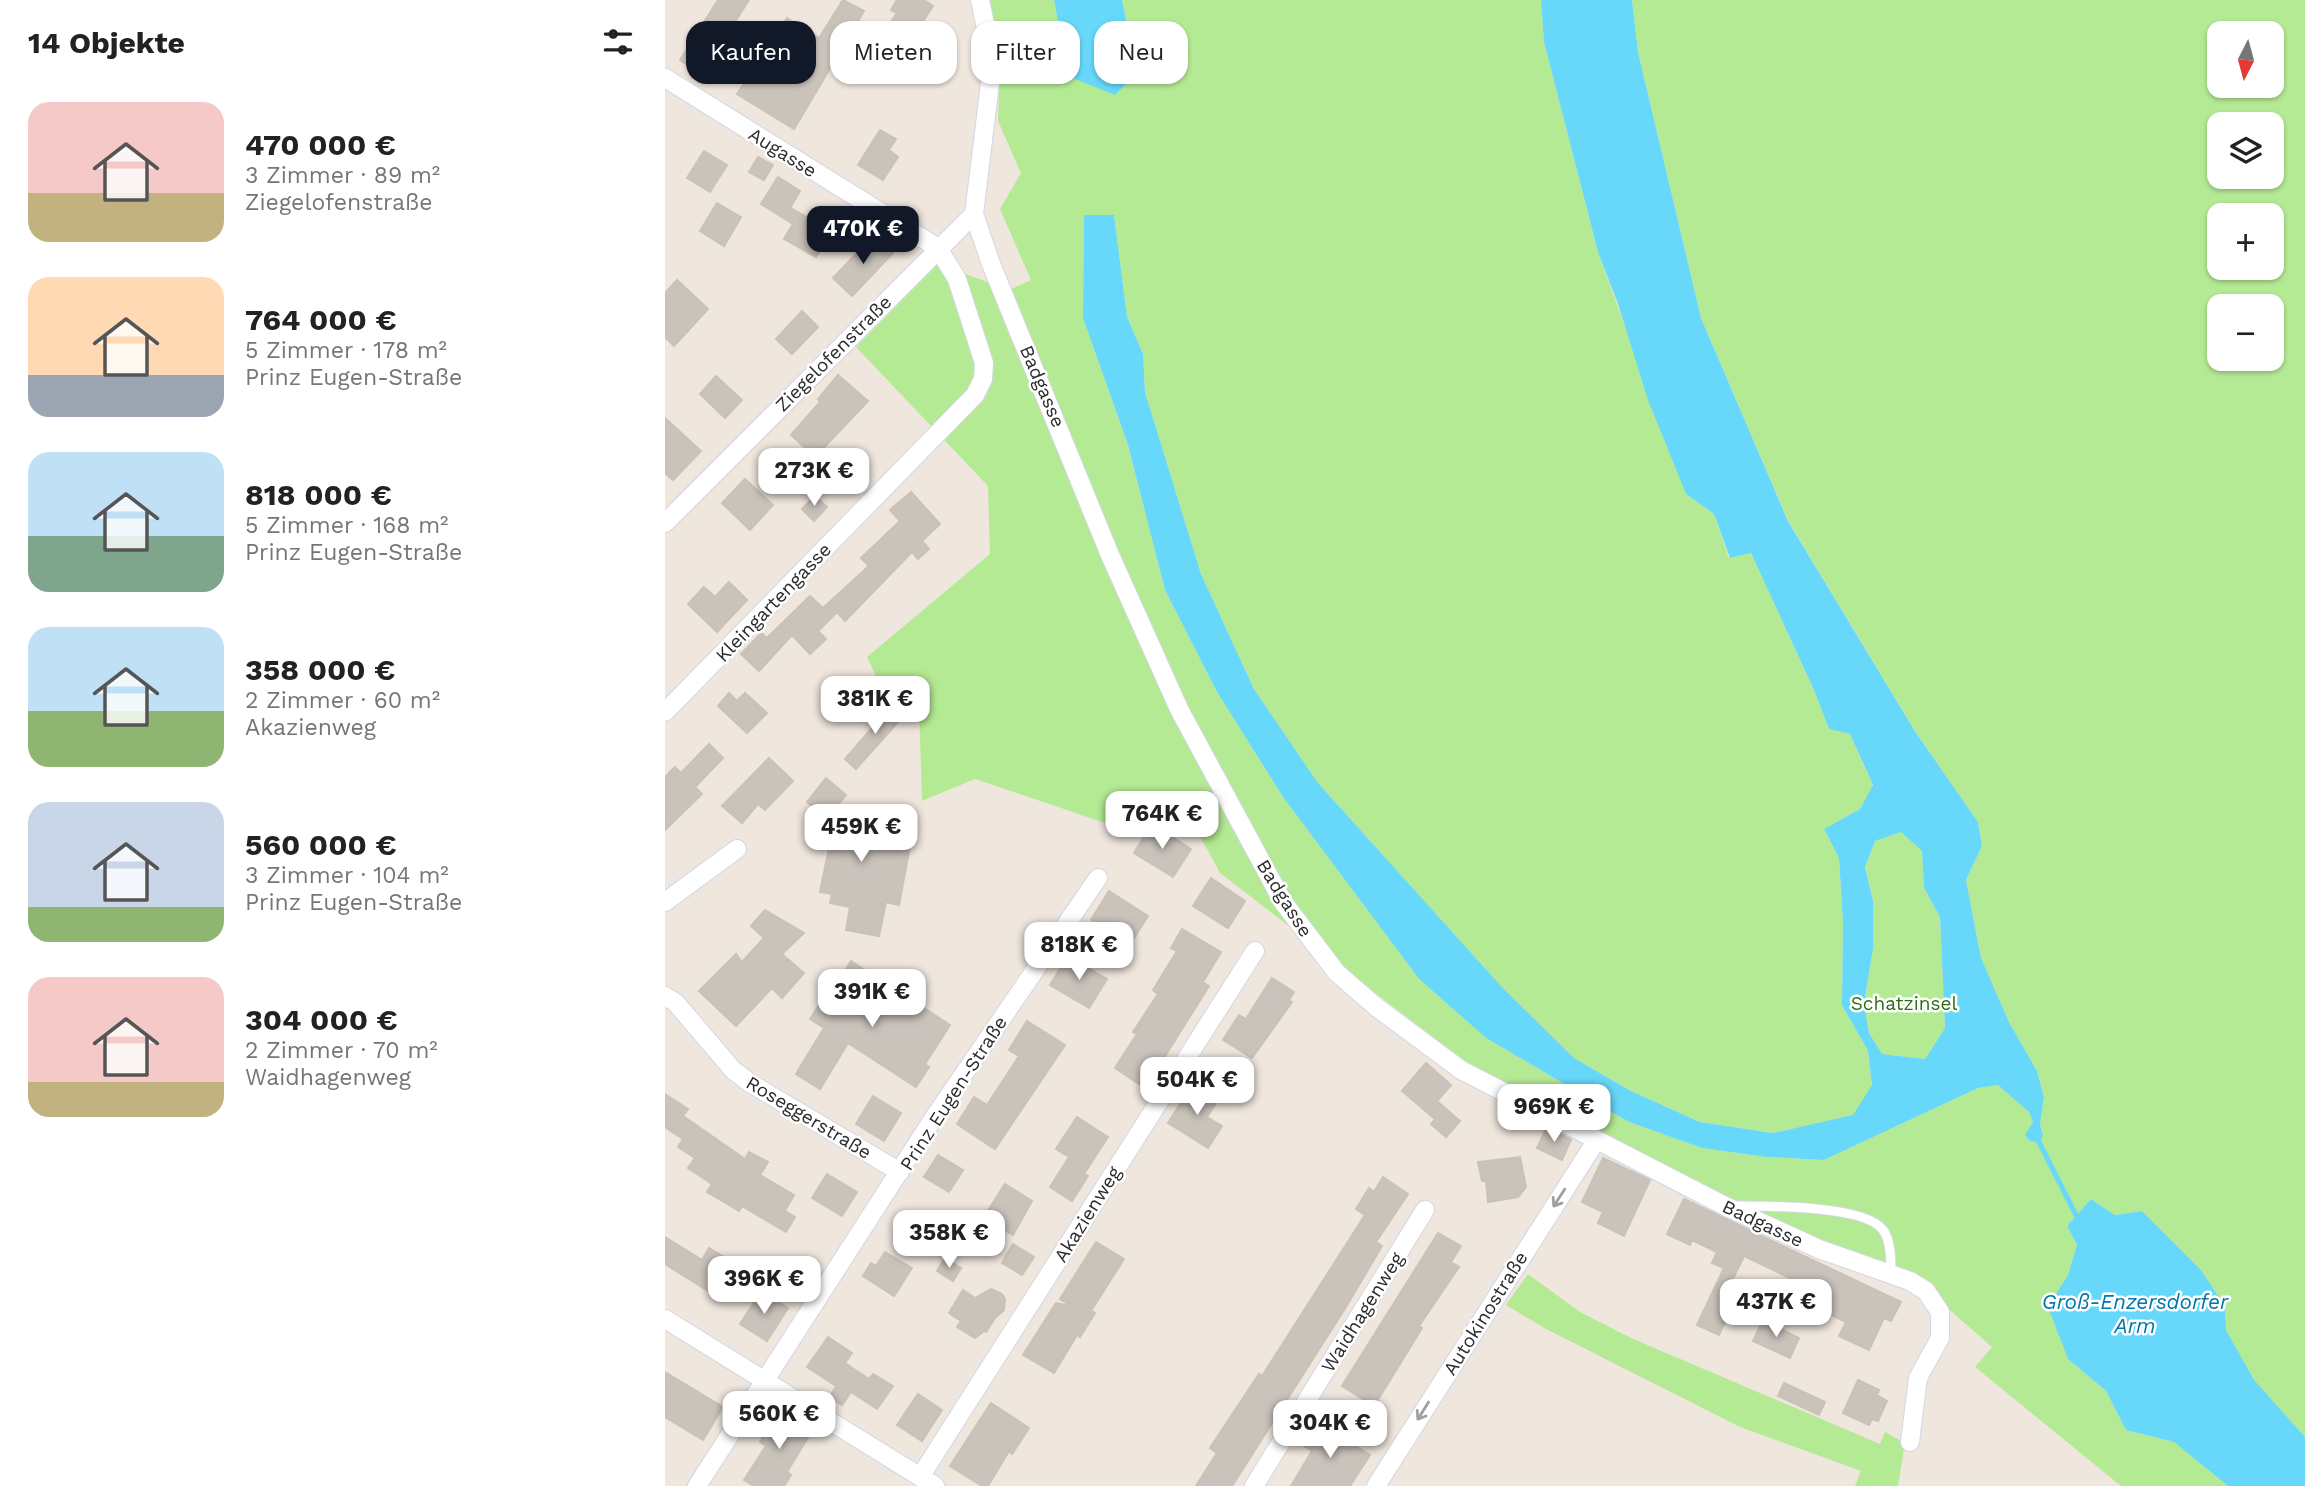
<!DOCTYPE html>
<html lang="de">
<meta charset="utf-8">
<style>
body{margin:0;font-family:"Work Sans",sans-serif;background:#f2f2f2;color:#222;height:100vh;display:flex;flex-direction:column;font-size:26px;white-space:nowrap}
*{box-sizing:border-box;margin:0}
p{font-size:23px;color:#767676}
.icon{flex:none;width:38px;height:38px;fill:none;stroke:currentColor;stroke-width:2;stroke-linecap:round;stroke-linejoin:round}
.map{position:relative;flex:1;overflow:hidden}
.sheet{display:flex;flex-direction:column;background:#fff;width:665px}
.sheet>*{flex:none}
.top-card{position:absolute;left:21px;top:21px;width:665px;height:63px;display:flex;gap:14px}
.needle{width:46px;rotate:186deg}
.buttons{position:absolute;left:1542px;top:21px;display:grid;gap:14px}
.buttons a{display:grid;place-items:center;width:77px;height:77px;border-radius:14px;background:#fff;box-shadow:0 2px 5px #0004;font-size:35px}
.price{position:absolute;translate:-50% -60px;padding:0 16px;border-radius:14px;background:#fff;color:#222;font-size:23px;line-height:46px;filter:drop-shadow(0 2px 4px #0008)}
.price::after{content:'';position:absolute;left:50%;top:42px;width:21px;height:16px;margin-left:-10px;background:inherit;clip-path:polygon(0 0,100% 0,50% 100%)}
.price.selected{background:#111827;color:#fff}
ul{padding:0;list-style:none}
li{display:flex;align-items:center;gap:21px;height:175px;padding:0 28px}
li span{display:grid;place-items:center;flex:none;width:196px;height:140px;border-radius:21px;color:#555}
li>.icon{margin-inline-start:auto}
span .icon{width:84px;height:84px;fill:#fffc;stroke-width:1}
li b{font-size:30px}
h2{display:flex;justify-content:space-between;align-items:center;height:84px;padding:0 28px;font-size:30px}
.tag{padding:0 24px;border-radius:21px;background:#fff;box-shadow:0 2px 5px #0004;font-size:24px;line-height:63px}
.tag.selected{background:#111827;color:#fff}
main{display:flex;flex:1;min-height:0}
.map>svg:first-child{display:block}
.green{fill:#b5ea95;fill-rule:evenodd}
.water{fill:#67d8f9;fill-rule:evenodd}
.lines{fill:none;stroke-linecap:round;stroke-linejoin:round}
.stream{stroke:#67d8f9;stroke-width:5}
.building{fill:#cac3bc;stroke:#cac2b6;stroke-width:2}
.lane-casing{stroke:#d2d6e6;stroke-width:11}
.street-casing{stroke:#d2d6e6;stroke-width:20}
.lane{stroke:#fff;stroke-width:9}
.street{stroke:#fff;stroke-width:18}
.oneway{stroke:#a0a0a0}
.labels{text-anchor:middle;stroke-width:5;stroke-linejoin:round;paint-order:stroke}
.street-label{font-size:19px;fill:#2c2c2c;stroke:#fff}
.park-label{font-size:19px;fill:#2a7014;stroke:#fff}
.water-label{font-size:21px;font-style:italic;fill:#0176aa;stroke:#fff}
</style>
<main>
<section class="sheet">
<h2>14 Objekte<svg class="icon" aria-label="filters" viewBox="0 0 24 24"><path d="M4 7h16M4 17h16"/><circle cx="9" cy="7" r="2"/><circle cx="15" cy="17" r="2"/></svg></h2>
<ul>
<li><span style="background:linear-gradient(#f6c9c9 65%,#c2b280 0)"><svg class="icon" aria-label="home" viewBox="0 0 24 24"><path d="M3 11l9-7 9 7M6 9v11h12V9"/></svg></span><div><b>470 000 €</b><p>3 Zimmer · 89 m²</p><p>Ziegelofenstraße</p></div></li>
<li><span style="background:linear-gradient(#ffd9b3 70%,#9aa5b1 0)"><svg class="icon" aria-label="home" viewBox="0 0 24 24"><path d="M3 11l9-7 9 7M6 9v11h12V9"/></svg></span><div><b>764 000 €</b><p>5 Zimmer · 178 m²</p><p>Prinz Eugen-Straße</p></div></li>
<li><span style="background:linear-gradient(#bfe0f5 60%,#7fa58c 0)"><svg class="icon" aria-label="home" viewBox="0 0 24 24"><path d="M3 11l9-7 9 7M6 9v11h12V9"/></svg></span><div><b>818 000 €</b><p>5 Zimmer · 168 m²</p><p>Prinz Eugen-Straße</p></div></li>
<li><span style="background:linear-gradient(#bfe0f5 60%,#8fb573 0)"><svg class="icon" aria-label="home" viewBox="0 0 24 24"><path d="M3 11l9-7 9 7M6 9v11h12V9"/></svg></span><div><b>358 000 €</b><p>2 Zimmer · 60 m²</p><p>Akazienweg</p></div></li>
<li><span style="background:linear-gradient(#c9d6e8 75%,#8fb573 0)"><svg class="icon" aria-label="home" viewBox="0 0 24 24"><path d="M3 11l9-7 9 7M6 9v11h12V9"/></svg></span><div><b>560 000 €</b><p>3 Zimmer · 104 m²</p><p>Prinz Eugen-Straße</p></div></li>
<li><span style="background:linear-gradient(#f6c9c9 75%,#c2b280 0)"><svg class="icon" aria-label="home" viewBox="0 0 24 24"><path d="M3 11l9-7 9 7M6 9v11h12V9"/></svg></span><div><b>304 000 €</b><p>2 Zimmer · 70 m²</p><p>Waidhagenweg</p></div></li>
</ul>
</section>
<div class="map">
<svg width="1640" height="1486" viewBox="0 0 1640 1486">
<rect width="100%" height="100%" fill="#efe6dd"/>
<path class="green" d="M323,0H389L403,76L472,71L457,0H876L879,42L933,252L1021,494L1049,514L1064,558L1086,553L1149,690L1164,729L1185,734L1208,786L1195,809L1159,829L1174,858L1178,922L1177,1005L1203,1051L1207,1086L1188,1116L1108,1133L1035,1122L966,1091L909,1058L836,986L653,783L589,689L536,574L480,392L478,354L462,317L449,215H419L418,318L463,445L500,590L552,692L618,797L754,979L821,1038L964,1122L1037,1148L1101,1157L1159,1160L1313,1088L1333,1085L1365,1112L1368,1122L1378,1135L1375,1125L1379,1097L1372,1071L1344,1022L1316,958L1301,880L1317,846L1313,822L1251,733L1123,520L1036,318L973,52L967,0H1640V1437L1589,1381L1561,1330L1560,1306L1536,1270L1477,1211L1450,1215L1426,1199L1402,1226L1412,1245L1403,1275L1384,1307L1403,1359L1441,1391L1461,1430L1509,1442L1563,1486H1456L1310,1367L1327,1347L1240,1271L1173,1252L1048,1193L804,1065L555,873L512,794L455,828L310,779L257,801L254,707L219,694L202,657L325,554L323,486L191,347L273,264L344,290L366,280L335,209L356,173L333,121L335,60ZM1554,33H1606V86H1554ZM1554,124H1606V177H1554ZM1554,215H1606V268H1554ZM1554,306H1606V359H1554Z
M1236,832L1257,851L1259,888L1275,917L1280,1028L1260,1059L1217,1054L1204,1033L1199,1003L1208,949V901L1200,867L1210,841Z
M863,1274L915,1312L966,1338L1215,1444L1220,1432L1240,1443L1233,1486H1190L1196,1471L1075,1427L881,1329L841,1305Z"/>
<path class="water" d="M389,0H457L472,72L450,95L403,76Z
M876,0H967L973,52L1036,318L1123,521L1251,733L1313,822L1317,846L1301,880L1316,958L1344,1022L1372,1071L1379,1097L1375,1125L1378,1135L1375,1142L1365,1141L1360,1135L1368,1122L1364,1112L1333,1085L1313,1088L1159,1160L1101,1157L1037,1148L964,1122L821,1038L754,979L618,797L552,692L500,590L463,445L418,318L419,215H449L462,317L478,354L480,392L536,574L589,689L653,783L836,986L909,1058L966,1091L1035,1122L1108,1133L1188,1115L1207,1085L1203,1051L1177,1005L1178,922L1174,858L1159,829L1195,809L1208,785L1185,734L1164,729L1149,690L1086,553L1065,558L1049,514L1021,494L983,400L953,304L933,252L879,42ZM1236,832L1257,851L1259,888L1275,917L1280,1028L1260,1059L1217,1054L1204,1033L1199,1003L1208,949V901L1200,867L1210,841Z
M1426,1199L1450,1215L1477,1211L1536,1270L1560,1306L1561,1330L1589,1380L1640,1437V1486H1563L1509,1442L1461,1430L1441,1391L1403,1359L1383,1307L1403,1275L1412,1245L1402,1226Z"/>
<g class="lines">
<path class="stream" d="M1371,1136L1414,1221"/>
</g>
<path class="building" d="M53,0H84L36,74L15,60Z
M178,0L199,11L129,129L72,94L122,18L154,38Z
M232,0H259L268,6L234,58L212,43L232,13L226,10Z
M215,130L231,139L224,150L233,157L218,180L193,165Z
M39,151L62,165L45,192L22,178Z
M93,157L108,165L99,180L84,172Z
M113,177L135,191L125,208L167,231L151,257L119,239L128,224L96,204Z
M52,203L76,217L59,246L35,231Z
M209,235L228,253L187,296L168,278Z
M12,280L43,309L9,346L0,337V293Z
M137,311L153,327L127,354L111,339Z
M173,375L203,401L150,457L126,435L155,402L153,399Z
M51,376L77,400L60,418L35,394Z
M0,418L36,451L8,480L0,473Z
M80,479L108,505L85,530L57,503Z
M246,492L275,524L257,541L264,549L253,559L247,552L180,621L172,612L153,631L161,639L145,654L127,635L94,671L76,654L96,633L102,638L145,596L158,608L204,566L196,558L235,521L225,510Z
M150,496L162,507L149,521L137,509Z
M64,582L82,600L52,632L23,604L39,587L50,597Z
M64,693L72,701L80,693L102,713L82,733L53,706Z
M229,703L241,713L191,769L180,759Z
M44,744L58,758L30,787L37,794L0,830V777L10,767L16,773Z
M104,758L128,781L100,810L93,804L77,823L57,806Z
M161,778L181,795L165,814L206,822L207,816L245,846L234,905L221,902L214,936L181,930L185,907L165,903L167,894L155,892L164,848L171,850L175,828L142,802Z
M487,824L526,849L508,877L469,853Z
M546,878L580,901L563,928L528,906Z
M444,891L483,916L465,944L426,920Z
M100,910L139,933L117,954L139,973L117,998L107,988L71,1026L34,991L71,954L77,962L99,938L86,926Z
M517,929L556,952L538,982L544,986L480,1088L450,1068L472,1034L468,1032L493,994L488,990L512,951L506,948Z
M403,956L442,979L424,1008L385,985Z
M186,961L285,1025L260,1064L264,1067L251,1087L183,1043L155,1089L131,1074L159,1028L145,1019L158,999L161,1001Z
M607,978L629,992L624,1000L627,1002L587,1058L558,1040L574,1015L581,1019Z
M362,1021L400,1045L330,1149L292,1124L309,1097L322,1105L354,1056L344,1050Z
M761,1063L786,1085L772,1101L795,1121L781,1137L766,1124L770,1119L737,1091Z
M528,1084L553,1100L542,1117L557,1126L543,1148L503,1123Z
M0,1094L23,1109L18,1116L80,1159L84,1152L103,1162L95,1175L129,1195L120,1211L130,1217L121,1232L77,1206L74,1211L42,1192L47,1184L23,1168L30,1158L13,1147L18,1139L0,1127Z
M208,1096L236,1113L219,1141L191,1124Z
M412,1117L443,1137L419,1174L423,1176L407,1201L385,1187L404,1157L391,1149Z
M882,1127L906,1140L897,1160L872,1148Z
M273,1155L298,1170L284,1192L259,1177Z
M855,1157L861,1187L853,1197L823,1202L821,1181H817L813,1162Z
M938,1158L985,1180L959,1236L933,1223L938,1212L917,1202Z
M162,1174L192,1192L177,1216L147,1198Z
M718,1177L743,1194L711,1242L717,1246L681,1307L567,1486H531L552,1453L545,1448L594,1374L597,1376L700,1215L691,1209L704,1188L709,1192Z
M340,1184L367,1201L348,1235L319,1217Z
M1019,1199L1236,1302L1226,1321L1219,1318L1204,1350L1174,1336L1181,1322L1154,1309L1156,1305L1122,1289L1127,1279L1079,1256L1063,1289L1073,1294L1054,1335L1032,1325L1059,1268L1047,1263L1052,1252L1027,1240L1025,1245L1002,1234Z
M773,1233L796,1246L786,1262L794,1267L754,1326L757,1328L709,1406L677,1386Z
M0,1237L37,1260L44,1248L72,1265L53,1297L0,1264Z
M431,1242L459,1259L426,1311L430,1313L415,1337L412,1335L389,1373L358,1355L391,1303L406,1306L395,1299Z
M348,1244L369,1257L357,1275L337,1263Z
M220,1252L247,1268L229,1296L198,1276L206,1263L211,1266Z
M280,1258L296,1268L288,1281L272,1271Z
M326,1289L337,1294L340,1299L339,1310L330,1318L321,1332L319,1331L310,1338L292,1327L296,1321L284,1313L298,1290L310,1298Z
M96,1292L123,1308L102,1341L75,1324Z
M1098,1320L1134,1338L1125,1358L1088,1341Z
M163,1337L187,1353L180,1363L204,1379L208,1374L228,1386L212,1409L186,1392L177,1405L165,1397L171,1386L142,1367Z
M0,1372L58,1407L38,1440L0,1417Z
M1193,1380L1214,1390L1212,1395L1222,1401L1213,1421L1207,1419L1204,1425L1178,1413Z
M1119,1383L1160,1402L1154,1415L1113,1396Z
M253,1394L277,1410L257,1441L232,1425Z
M326,1403L364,1428L347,1454L344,1451L323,1486H317L285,1466Z
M115,1409L148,1429L122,1472L126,1475L119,1486H89L79,1480L101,1446L95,1442Z
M656,1420L670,1429L668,1432L705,1455L685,1486H626L647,1451L639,1446Z"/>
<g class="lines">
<g class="lane-casing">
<path id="lane" d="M1070,1206C1100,1206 1200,1205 1218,1230C1226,1241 1226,1260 1226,1273"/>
</g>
<g class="street-casing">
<path id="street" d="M315,0L325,47L326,75L309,214L326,264L445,555L514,709L618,902L672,973L710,1006L796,1070L1060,1206L1154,1249L1245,1281L1261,1291L1275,1312V1338L1253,1378L1245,1442
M0,78L273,248L292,279L319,363L318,379L310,395L0,712
M0,523L309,214
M0,902L72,849
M0,996L11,1003L68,1070L85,1083L235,1172
M0,1319L270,1486
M255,1477L590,951
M32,1486L268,1119L433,878
M589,1486L760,1210
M711,1486L931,1141"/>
</g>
<use href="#lane" class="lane"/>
<use href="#street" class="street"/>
</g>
<defs><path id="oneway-shaft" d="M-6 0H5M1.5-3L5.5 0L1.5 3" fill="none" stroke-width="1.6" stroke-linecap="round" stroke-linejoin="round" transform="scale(1.75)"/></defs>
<g class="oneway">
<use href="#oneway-shaft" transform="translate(894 1198) rotate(123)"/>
<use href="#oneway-shaft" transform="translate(758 1411) rotate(122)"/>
</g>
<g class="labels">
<g class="street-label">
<text transform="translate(118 152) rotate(32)" y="7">Augasse</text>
<text transform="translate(168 353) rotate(-45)" y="7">Ziegelofenstraße</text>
<text transform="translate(378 386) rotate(67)" y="7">Badgasse</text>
<text transform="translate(108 602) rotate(-46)" y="7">Kleingartengasse</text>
<text transform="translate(620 898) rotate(58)" y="7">Badgasse</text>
<text transform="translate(288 1093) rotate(-57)" y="7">Prinz Eugen-Straße</text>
<text transform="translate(144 1117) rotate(31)" y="7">Roseggerstraße</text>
<text transform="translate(422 1214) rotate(-58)" y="7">Akazienweg</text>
<text transform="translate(1098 1223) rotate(25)" y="7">Badgasse</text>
<text transform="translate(697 1312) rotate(-58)" y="7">Waidhagenweg</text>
<text transform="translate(820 1313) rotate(-58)" y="7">Autokinostraße</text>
</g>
<g class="park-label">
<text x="1239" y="1010">Schatzinsel</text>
</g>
<g class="water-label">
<text x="1470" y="1309">Groß-Enzersdorfer<tspan x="1470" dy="24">Arm</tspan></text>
</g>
</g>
</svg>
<div class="buttons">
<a><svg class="needle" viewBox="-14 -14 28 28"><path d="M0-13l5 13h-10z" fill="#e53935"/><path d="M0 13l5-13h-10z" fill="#767676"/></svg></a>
<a><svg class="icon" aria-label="layers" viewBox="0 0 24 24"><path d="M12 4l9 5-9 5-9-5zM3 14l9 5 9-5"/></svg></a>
<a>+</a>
<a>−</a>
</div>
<b class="price selected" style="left:198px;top:266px">470K €</b>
<b class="price" style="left:149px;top:508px">273K €</b>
<b class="price" style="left:210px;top:736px">381K €</b>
<b class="price" style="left:497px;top:851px">764K €</b>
<b class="price" style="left:196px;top:864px">459K €</b>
<b class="price" style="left:414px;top:982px">818K €</b>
<b class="price" style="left:207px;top:1029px">391K €</b>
<b class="price" style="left:532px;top:1117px">504K €</b>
<b class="price" style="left:889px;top:1144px">969K €</b>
<b class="price" style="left:284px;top:1270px">358K €</b>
<b class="price" style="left:99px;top:1316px">396K €</b>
<b class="price" style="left:1111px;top:1339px">437K €</b>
<b class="price" style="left:114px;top:1451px">560K €</b>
<b class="price" style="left:665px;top:1460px">304K €</b>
<div class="top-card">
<a class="tag selected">Kaufen</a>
<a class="tag">Mieten</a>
<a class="tag">Filter</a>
<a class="tag">Neu</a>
</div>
</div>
</main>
